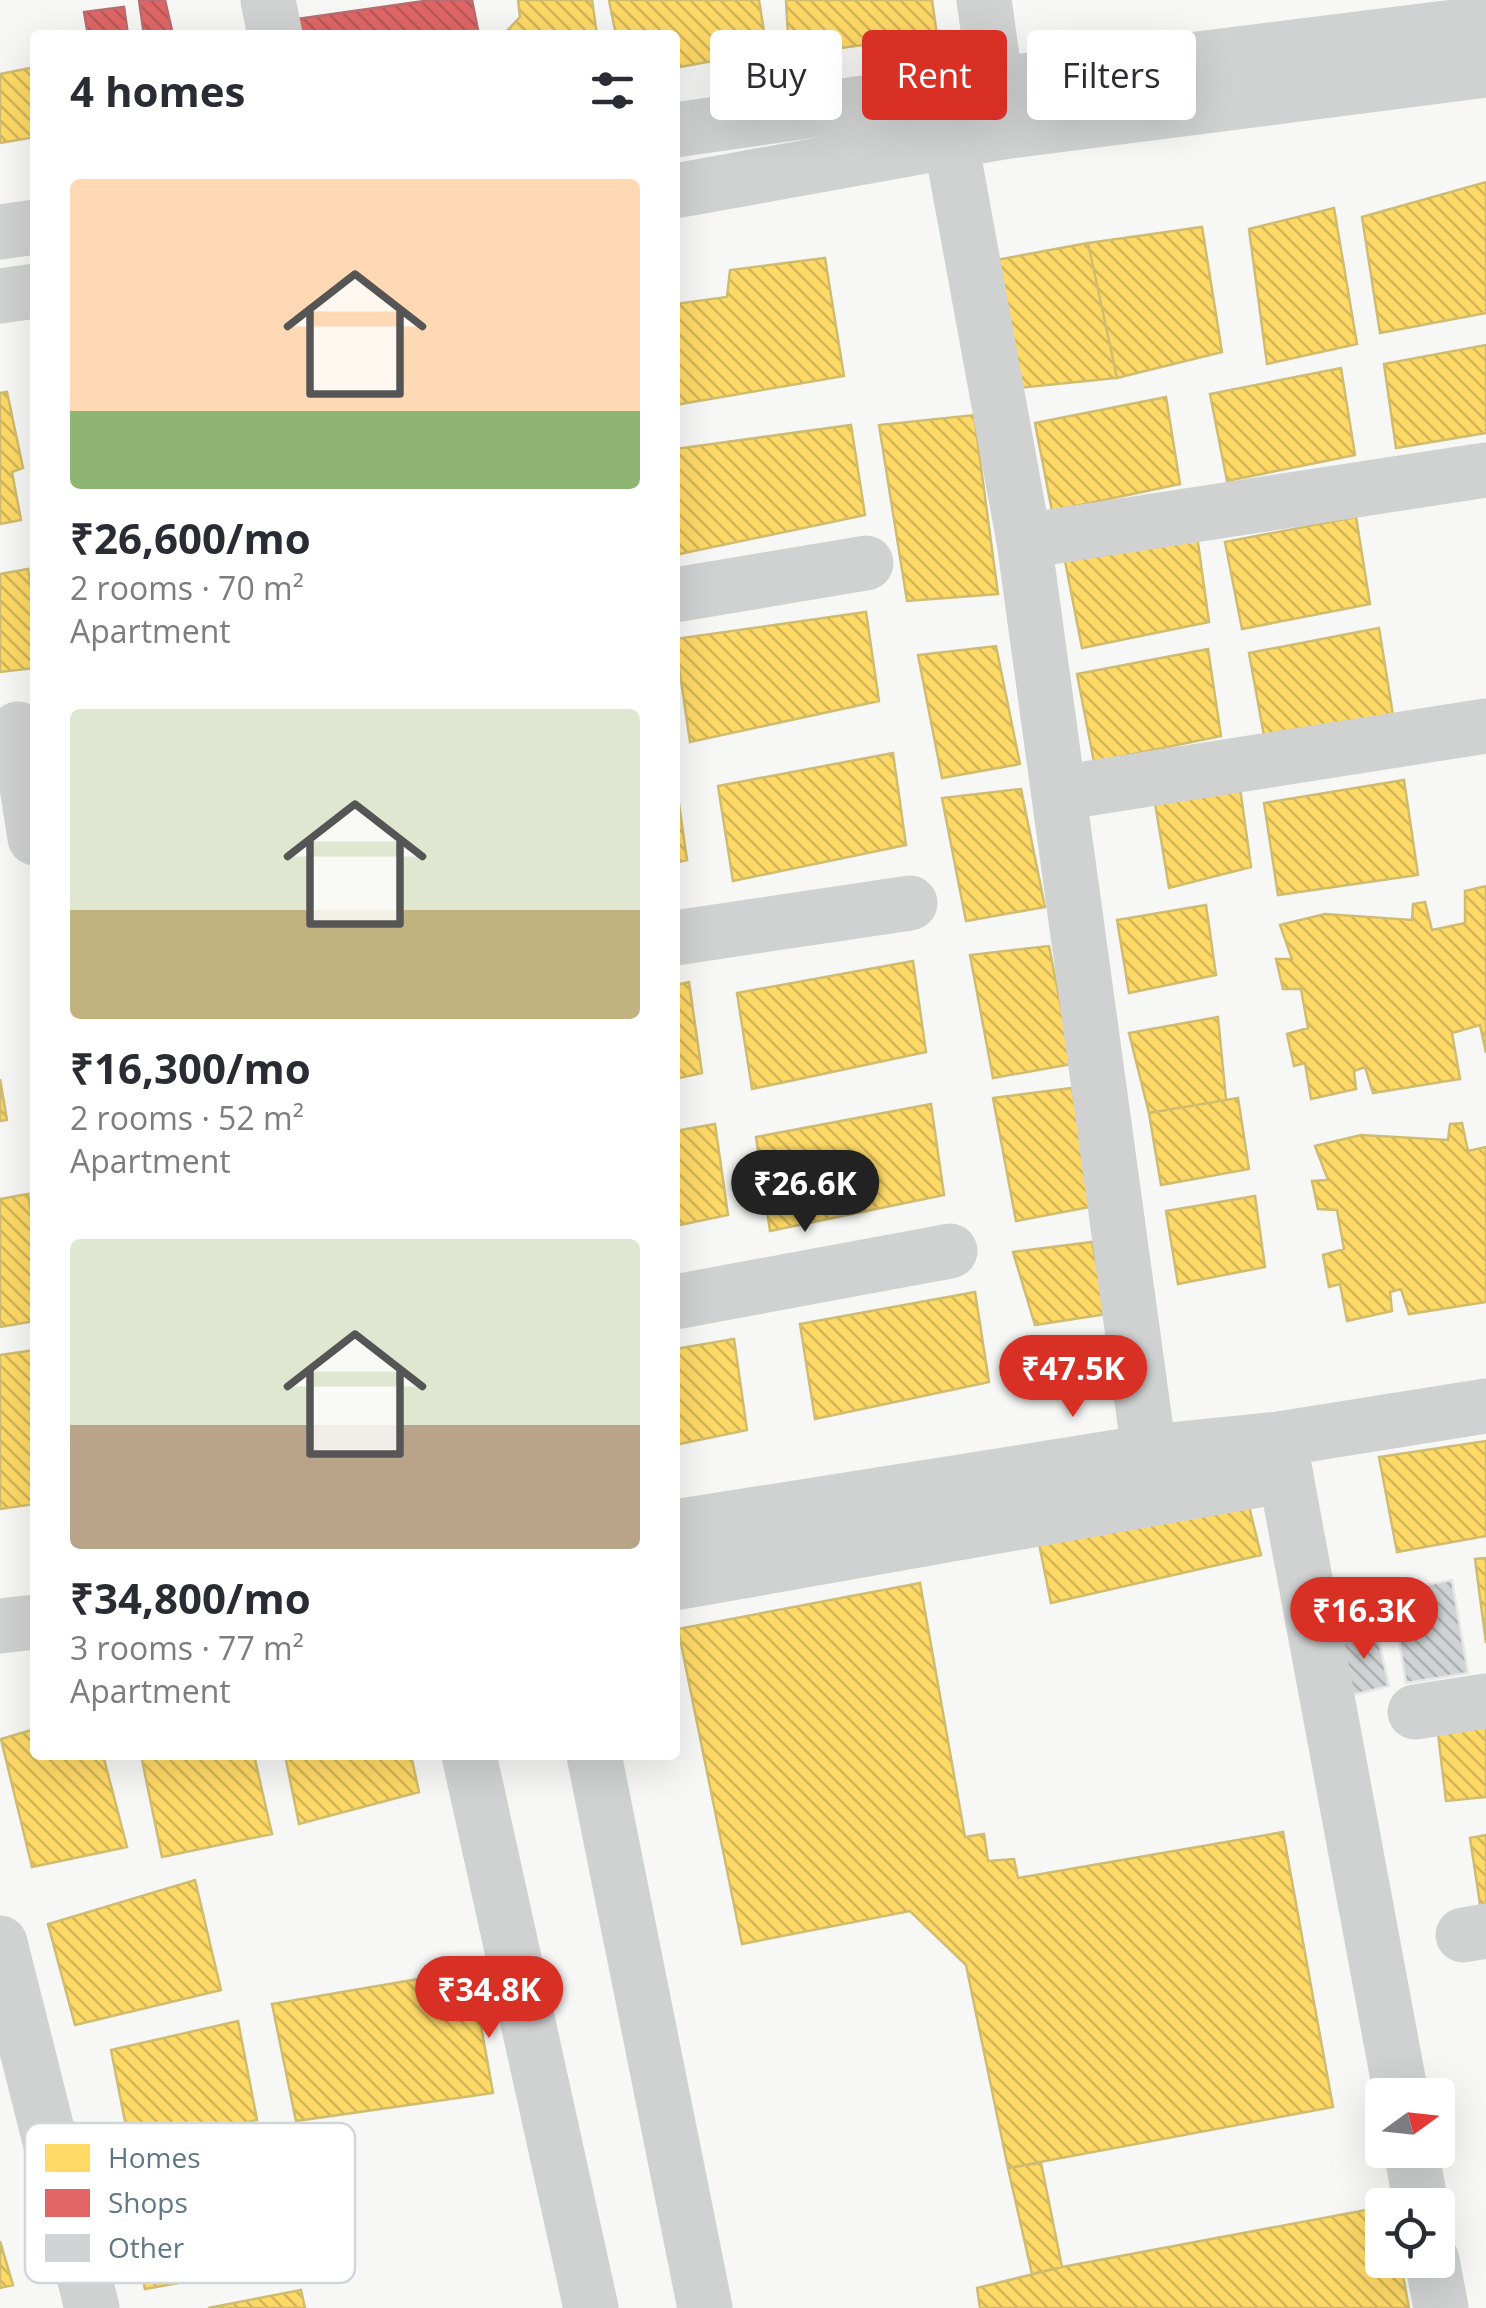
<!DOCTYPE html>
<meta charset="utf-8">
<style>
body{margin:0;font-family:"Open Sans",sans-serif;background:#f7f7f7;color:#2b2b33;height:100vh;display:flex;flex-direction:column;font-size:38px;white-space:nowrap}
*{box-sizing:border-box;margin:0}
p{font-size:32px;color:#7c7c81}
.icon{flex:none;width:55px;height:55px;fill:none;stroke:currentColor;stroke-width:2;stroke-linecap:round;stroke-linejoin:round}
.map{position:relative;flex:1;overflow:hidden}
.sheet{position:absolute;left:30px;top:30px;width:650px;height:1730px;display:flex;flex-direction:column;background:#fff;border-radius:10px;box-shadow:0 10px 40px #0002}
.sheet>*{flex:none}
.hud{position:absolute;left:710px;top:30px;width:625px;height:90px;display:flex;gap:20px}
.needle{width:65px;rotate:75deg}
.buttons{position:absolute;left:1365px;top:2078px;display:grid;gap:20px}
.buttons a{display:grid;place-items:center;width:90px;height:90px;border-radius:10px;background:#fff;box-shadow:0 10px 40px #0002;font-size:50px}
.price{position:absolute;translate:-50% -85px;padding:0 22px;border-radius:35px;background:#d93025;color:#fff;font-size:32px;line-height:65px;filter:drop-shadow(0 2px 5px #0008)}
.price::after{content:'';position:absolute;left:50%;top:60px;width:30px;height:22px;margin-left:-15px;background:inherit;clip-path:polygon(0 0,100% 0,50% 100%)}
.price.current{background:#222;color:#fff}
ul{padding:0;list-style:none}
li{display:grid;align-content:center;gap:20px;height:530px;padding:0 40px}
li span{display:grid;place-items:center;height:310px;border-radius:10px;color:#555}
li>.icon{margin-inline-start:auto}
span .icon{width:180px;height:180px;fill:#fffc;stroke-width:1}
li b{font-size:42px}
h2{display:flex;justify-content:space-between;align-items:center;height:120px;padding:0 40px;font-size:42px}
.pill{padding:0 35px;border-radius:10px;background:#fff;box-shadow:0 10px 40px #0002;font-size:35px;line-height:90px}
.pill.current{background:#d93025;color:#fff}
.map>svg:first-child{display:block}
.homes{fill:url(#homes-back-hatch);stroke:#d0bc6f;stroke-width:2.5}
.shops{fill:url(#shops-back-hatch);stroke:#ba6b6f;stroke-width:2.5}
.building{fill:url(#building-back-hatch);stroke:#e6e6e6;stroke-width:2.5}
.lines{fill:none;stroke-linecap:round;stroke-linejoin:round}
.minor{stroke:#d0d1d1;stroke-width:55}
.key{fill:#fff;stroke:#d0d6da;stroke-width:2.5}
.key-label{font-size:28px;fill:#617783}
</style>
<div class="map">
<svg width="1486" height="2308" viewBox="0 0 1486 2308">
<defs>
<pattern id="homes-back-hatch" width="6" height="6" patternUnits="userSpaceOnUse" patternTransform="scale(2.5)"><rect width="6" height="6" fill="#ffd966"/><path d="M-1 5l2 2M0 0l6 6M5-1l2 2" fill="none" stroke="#d2b559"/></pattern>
<pattern id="shops-back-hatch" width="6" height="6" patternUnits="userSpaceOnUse" patternTransform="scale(2.5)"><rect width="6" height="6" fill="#e06666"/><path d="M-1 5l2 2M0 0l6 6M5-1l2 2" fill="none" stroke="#b95959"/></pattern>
<pattern id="building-back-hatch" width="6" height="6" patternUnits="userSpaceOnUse" patternTransform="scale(2.5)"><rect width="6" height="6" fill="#d0d3d3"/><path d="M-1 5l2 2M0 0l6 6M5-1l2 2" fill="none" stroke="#acb0b1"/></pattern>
</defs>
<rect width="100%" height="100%" fill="#f7f7f6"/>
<path class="homes" d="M518,0H592L597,35H503L520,17Z
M609,0H759L767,51L675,68V35H616Z
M786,0H932L937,35L789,55Z
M35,67V137L0,143V74Z
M1486,182V313L1380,333L1362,217Z
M1334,208L1357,344L1267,364L1249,229Z
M1202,227L1222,352L1117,378L1088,243Z
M1088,243L1117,378L1018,388L991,261Z
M825,258L844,376L675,405V304L727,297L730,270Z
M1486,345V433L1396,448L1384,364Z
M1341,368L1355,455L1227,481L1210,394Z
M7,392L23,468L12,472L21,520L0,524V393Z
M1166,397L1180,484L1052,511L1035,423Z
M974,415L998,594L907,601L879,425Z
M851,425L865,515L675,555V449Z
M1356,517L1370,604L1242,629L1225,542Z
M1197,536L1209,622L1082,648L1065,561Z
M28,569L35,612V668L0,672V574Z
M866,612L879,701L690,742L675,639Z
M1379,628L1393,715L1265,741L1249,653Z
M996,646L1020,764L942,778L918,655Z
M1208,649L1221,736L1094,762L1077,674Z
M893,753L906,845L733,881L718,786Z
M675,776L687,860L675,863Z
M1404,780L1418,875L1278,895L1264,803Z
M1240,788L1251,867L1169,888L1154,797Z
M1021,789L1045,907L966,921L942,798Z
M1486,886V1053L1480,1025L1452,1033L1460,1079L1373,1093L1365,1067L1354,1071L1356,1089L1311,1099L1305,1063L1294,1066L1287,1034L1308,1028L1301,989H1283L1276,959H1292L1280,925L1325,914L1412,920L1413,904L1425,902L1432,930L1465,923V891Z
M1206,905L1216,975L1129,993L1117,920Z
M1049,946L1072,1064L993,1078L970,955Z
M913,961L926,1052L752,1089L737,993Z
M689,982L702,1073L675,1079V985Z
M1218,1017L1226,1100L1149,1113L1129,1033Z
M0,1079L7,1120L0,1121Z
M1072,1088L1095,1206L1016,1221L993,1098Z
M1238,1098L1249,1169L1161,1185L1149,1113Z
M931,1104L944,1195L770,1231L756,1137Z
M1462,1123L1468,1151L1486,1147V1302L1409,1314L1401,1289L1390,1292L1392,1311L1347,1321L1340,1284L1329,1287L1323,1255L1344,1249L1337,1210L1318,1209L1312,1181L1328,1180L1315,1146L1361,1135L1448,1140L1450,1124Z
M715,1124L728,1215L675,1226V1131Z
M28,1194L35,1236V1321L0,1327V1199Z
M1255,1196L1265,1267L1178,1284L1166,1211Z
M1092,1242L1107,1314L1035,1325L1013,1252Z
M975,1292L989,1382L815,1419L800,1324Z
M734,1339L747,1430L675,1445V1349Z
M35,1350V1504L0,1509V1355Z
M1486,1441V1536L1397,1552L1379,1457Z
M1246,1494L1261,1555L1051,1603L1038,1539Z
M1486,1558V1643L1475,1559Z
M920,1583L965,1837L984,1834L988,1861L1014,1859L1018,1878L1283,1832L1333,2107L1008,2168L966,1965L910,1911L742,1944L678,1629Z
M1486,1719V1797L1446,1801L1437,1725Z
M35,1729V1755H103L127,1847L32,1867L1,1739Z
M141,1755H254L272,1834L162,1857Z
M285,1755H411L419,1792L299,1824Z
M1486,1835V1916L1482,1917L1470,1838Z
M195,1880L221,1990L75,2025L48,1924Z
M471,1970L493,2093L296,2121L272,2004Z
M238,2021L257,2120L130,2147L111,2050Z
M277,2151L302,2261L145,2289L120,2177Z
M1041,2163L1062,2267L1032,2274L1008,2168Z
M1382,2207V2260H1400L1409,2308H980L977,2288L1062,2267Z
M0,2241L13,2285L0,2288Z
M301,2290L305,2308H208Z"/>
<path class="shops" d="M139,0H165L173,35H144Z
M431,0H472L479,35H302L297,19Z
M124,7L128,35H88L84,12Z"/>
<path class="building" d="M1452,1580L1468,1673L1406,1683L1391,1591Z
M1376,1629L1389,1686L1353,1695L1339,1638Z"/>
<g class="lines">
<path class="minor" d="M268,0L275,35
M984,0L1001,121
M675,130L997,84L1486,23
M951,143L1024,541L1149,1452
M675,191L1003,132L1486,70
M0,232L35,227
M0,296L35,291
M1024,541L1486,470
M675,595L866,563
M18,729L35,838
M1059,793L1486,726
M675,938L910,903
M675,1302L950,1251
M1279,1439L1401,2095
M675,1527L1149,1452L1279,1439L1486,1406
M675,1583L1286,1475
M0,1626L35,1622
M1415,1712L1486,1701
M469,1755L591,2308
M594,1755L705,2308
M1463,1935L1486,1931
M0,1943L92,2308
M1411,2150L1421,2205
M1432,2260L1441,2308"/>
</g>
<rect x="25" y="2123" width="330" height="160" rx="15" class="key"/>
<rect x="45" y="2144" width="45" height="28" fill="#ffd966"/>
<rect x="45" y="2189" width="45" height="28" fill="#e06666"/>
<rect x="45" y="2234" width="45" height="28" fill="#d0d3d3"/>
<g class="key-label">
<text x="108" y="2168">Homes</text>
<text x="108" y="2213">Shops</text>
<text x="108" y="2258">Other</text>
</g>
</svg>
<div class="buttons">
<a><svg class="needle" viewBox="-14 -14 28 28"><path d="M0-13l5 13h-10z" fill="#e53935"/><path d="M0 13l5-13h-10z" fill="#7c7c81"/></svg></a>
<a><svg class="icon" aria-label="locate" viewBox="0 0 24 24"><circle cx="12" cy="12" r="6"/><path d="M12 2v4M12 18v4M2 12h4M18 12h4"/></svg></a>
</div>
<b class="price current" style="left:805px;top:1235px">₹26.6K</b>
<b class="price" style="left:1073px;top:1420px">₹47.5K</b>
<b class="price" style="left:1364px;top:1662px">₹16.3K</b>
<b class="price" style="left:489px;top:2041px">₹34.8K</b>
<div class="hud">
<a class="pill">Buy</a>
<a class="pill current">Rent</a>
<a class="pill">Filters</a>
</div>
<section class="sheet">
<h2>4 homes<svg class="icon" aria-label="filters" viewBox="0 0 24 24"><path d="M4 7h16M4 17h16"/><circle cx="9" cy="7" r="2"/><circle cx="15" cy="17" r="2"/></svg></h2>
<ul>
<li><span style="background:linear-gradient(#ffd9b3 75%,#8fb573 0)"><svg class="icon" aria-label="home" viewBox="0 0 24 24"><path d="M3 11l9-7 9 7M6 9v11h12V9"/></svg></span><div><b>₹26,600/mo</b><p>2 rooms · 70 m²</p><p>Apartment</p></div></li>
<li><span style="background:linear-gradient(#dfe7d0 65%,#c2b280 0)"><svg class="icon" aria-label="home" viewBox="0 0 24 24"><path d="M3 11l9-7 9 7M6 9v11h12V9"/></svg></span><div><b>₹16,300/mo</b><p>2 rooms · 52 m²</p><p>Apartment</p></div></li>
<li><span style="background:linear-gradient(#dfe7d0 60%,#b9a48a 0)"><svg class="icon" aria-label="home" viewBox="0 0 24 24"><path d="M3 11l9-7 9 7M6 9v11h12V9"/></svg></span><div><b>₹34,800/mo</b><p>3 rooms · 77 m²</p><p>Apartment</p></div></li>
</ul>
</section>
</div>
